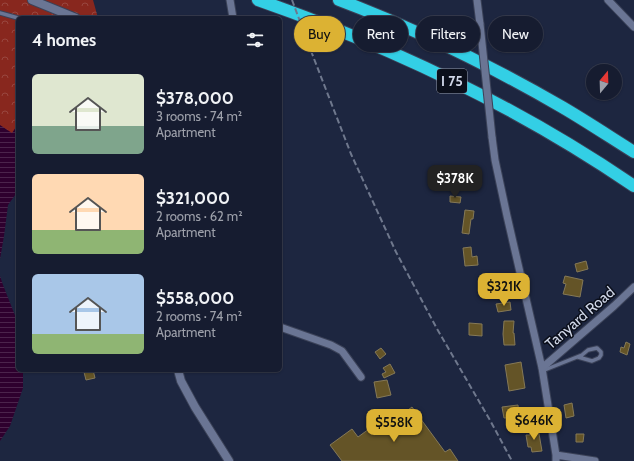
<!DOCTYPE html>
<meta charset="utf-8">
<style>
body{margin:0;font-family:Cabin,sans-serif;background:#23293c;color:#f1f3f6;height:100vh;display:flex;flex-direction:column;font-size:15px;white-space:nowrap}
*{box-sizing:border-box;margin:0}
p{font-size:13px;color:#9ea1ab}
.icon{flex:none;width:22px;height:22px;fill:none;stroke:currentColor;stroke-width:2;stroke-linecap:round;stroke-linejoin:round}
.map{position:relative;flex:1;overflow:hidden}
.side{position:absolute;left:16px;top:16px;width:266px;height:356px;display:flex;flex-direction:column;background:#161c30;border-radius:6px;box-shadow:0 1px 3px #0004,0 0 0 1px #353a4c}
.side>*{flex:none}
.hud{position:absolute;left:294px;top:16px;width:280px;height:36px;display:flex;gap:8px}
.needle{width:26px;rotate:19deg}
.controls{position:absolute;left:586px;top:64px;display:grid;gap:8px}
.controls a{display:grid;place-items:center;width:36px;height:36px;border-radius:50%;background:#161c30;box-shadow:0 1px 3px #0004,0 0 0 1px #353a4c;font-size:20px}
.price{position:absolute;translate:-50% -34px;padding:0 9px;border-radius:8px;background:#dcb233;color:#111;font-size:13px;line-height:26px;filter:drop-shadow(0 1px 2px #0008)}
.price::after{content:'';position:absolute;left:50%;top:24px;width:12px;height:9px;margin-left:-6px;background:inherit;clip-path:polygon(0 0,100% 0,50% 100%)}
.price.current{background:#222;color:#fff}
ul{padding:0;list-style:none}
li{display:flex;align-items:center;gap:12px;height:100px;padding:0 16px}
li span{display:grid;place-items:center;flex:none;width:112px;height:80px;border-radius:6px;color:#555}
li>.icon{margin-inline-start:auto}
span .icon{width:48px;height:48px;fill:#fffc;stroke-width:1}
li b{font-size:17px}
h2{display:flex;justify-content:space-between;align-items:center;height:48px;padding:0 16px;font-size:17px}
.tag{padding:0 14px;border-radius:18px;background:#161c30;box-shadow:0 1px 3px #0004,0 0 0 1px #353a4c;font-size:14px;line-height:36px}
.tag.current{background:#dcb233;color:#111}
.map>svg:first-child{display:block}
.forest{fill:url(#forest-crowns)}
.water{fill:url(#water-rules)}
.building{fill:#645427;stroke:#857957}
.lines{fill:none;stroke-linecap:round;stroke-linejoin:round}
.service-casing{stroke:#3b4258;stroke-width:5.5}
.minor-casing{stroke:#3b4258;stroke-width:9}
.tertiary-casing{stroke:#3b4258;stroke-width:10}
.motorway-casing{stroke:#3b4258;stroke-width:14}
.service{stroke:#6a7594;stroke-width:3.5}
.minor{stroke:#6a7594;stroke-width:7}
.tertiary{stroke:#6a7594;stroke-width:8}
.motorway{stroke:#33cfe5;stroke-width:12}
.rail{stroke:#6f788d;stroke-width:2;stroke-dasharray:6 3;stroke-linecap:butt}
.minor-bridge-casing{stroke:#3b4258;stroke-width:9;stroke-linecap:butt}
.minor-bridge{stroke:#6a7594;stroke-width:7}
.labels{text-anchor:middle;stroke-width:3;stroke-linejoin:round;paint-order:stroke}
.shield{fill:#0b0f1b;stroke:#959baa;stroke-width:1}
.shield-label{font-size:14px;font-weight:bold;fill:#d0d7e8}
.street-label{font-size:15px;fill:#d0d7e8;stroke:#0b0f1b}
</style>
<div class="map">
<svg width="634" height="461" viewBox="0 0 634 461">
<defs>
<pattern id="forest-crowns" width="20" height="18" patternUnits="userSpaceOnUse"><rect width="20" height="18" fill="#88271e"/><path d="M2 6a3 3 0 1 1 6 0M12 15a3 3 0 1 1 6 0" fill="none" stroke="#98463f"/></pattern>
<pattern id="water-rules" width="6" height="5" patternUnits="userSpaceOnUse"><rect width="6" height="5" fill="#2e002e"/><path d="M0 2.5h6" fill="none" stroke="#4b244c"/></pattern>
</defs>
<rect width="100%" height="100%" fill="#1d2640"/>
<path class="forest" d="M0,0H93L98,18H18V165L0,155Z"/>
<path class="water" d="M18,124V191L8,205L4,236L0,259V125L12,133Z
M0,276L3,285L18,323V370H23V388L10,426L0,441Z"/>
<path class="building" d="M450,196L461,197L460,203L450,202Z
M465,210L474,211L473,219H471L469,234L462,233Z
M471,247L472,257L477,256L478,265L465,266L463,248Z
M586,261L588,269L577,272L575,264Z
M565,276L583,280L580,297L563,294L566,284L563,283Z
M510,302L511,310L498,312L496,304Z
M504,321H514L513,333H514L515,345H504L503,334Z
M469,323L482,324V336L469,335Z
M626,342L630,344L627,355L620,352L621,347L624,348Z
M381,348L386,354L380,359L375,352Z
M521,362L525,388L509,391L505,365Z
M390,364L395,373L384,378L382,374L386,372L383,368Z
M93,370L95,378L86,380L84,372Z
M387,380L391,395L377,398L374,382Z
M572,403L574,416L566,418L564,405Z
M518,405L519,417L504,418L502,407Z
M412,407L445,452L450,449L458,461H342L330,445L352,429L358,437L369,429L374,435Z
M538,428L542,451L532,452L531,447H528L526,435H530L529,430Z
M576,434H584L583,442H576Z"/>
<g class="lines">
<g class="service-casing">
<path id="service" d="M0,13L18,18
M542,371L582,355L588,350L597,348L601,352V355L599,358L592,361L578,357"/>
</g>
<g class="minor-casing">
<path id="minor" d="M230,0L233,18
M477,0L480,24
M608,0L634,27
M492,137L495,160L507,216L542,368L556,455V461
M280,327L331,345L342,351L361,377
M542,368L614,306L634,287
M556,455L595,461"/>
</g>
<g class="tertiary-casing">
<path id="tertiary" d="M32,0L76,18
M178,370L181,381L195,407L229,461"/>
</g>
<g class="motorway-casing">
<path id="motorway" d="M258,0C390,46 518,107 634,186
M339,0C416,29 491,66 562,107C586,121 610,137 634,152"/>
</g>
<use href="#service" class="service"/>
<use href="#minor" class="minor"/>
<use href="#tertiary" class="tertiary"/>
<use href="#motorway" class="motorway"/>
<path class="rail" d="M292,0L311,51L351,154L396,252L436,327L491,422L512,461"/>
<g class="minor-bridge-casing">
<path id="minor-bridge" d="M480,24L492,137"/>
</g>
<use href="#minor-bridge" class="minor-bridge"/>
</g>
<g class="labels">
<rect class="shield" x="437" y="69" width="30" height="24" rx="3"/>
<g class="shield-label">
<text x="452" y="86">I 75</text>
</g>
<g class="street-label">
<text transform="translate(580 318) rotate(-41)" y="5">Tanyard Road</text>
</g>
</g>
</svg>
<div class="controls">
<a><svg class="needle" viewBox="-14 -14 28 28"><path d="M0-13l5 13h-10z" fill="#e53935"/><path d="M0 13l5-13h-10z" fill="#9ea1ab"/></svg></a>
</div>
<b class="price current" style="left:455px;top:199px">$378K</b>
<b class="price" style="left:504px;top:307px">$321K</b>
<b class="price" style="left:534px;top:441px">$646K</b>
<b class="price" style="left:394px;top:443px">$558K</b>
<div class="hud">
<a class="tag current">Buy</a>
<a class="tag">Rent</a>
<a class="tag">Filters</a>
<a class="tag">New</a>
</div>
<section class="side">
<h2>4 homes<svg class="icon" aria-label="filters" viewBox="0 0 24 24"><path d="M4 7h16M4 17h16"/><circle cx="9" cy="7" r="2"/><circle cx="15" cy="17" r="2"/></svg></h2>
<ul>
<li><span style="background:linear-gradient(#dfe7d0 65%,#7fa58c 0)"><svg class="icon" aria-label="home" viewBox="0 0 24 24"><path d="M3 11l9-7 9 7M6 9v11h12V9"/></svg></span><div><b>$378,000</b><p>3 rooms · 74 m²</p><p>Apartment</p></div></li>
<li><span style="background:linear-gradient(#ffd9b3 70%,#8fb573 0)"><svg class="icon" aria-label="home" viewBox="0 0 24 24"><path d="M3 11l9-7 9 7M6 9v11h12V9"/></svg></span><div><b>$321,000</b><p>2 rooms · 62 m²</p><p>Apartment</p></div></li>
<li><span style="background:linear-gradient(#a9c7e8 75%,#8fb573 0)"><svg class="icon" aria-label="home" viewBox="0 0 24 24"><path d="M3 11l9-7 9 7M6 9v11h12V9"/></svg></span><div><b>$558,000</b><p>2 rooms · 74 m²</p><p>Apartment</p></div></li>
</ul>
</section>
</div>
